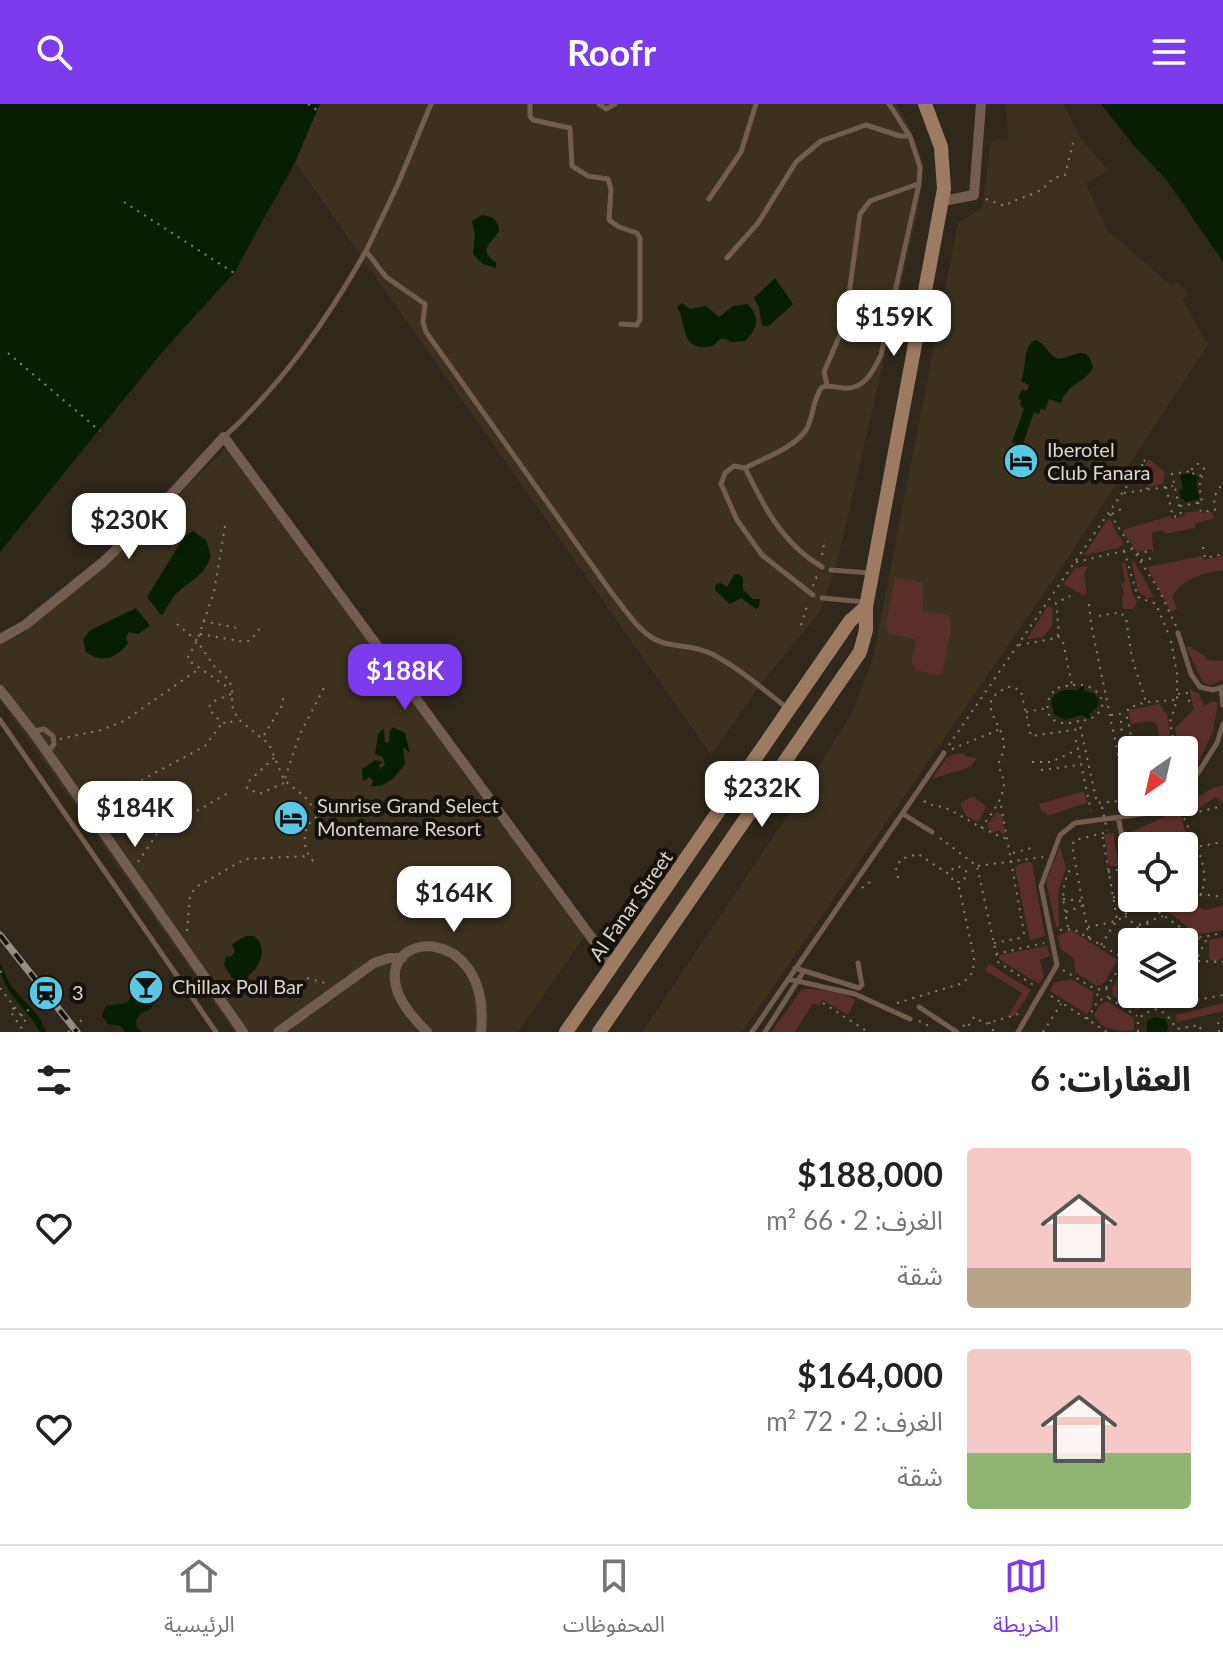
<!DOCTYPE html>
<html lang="ar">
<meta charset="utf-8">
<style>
body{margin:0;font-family:Lato,"Noto Sans Arabic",sans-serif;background:#f2f2f2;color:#222;direction:rtl;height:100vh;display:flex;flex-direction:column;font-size:30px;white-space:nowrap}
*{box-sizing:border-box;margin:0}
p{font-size:26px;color:#767676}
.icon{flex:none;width:44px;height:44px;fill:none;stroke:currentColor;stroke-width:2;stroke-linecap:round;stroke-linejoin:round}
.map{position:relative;height:928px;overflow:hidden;direction:ltr}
.sheet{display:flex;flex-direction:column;background:#fff;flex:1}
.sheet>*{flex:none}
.needle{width:52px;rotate:214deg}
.controls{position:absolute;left:1118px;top:632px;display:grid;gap:16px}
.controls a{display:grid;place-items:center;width:80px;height:80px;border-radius:8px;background:#fff;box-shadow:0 2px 6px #0004;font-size:40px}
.price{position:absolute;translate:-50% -68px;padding:0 18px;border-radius:16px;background:#fff;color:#222;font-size:26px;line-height:52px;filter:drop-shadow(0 2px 4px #0008)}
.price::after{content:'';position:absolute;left:50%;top:48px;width:24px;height:18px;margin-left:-12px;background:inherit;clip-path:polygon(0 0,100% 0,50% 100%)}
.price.on{background:#7c3aed;color:#fff}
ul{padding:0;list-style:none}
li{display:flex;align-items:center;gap:24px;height:200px;padding:0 32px}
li+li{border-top:2px solid #e0e0e0}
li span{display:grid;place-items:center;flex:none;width:224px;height:160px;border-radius:8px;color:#555}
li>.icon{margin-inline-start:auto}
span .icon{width:96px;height:96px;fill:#fffc;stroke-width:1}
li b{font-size:34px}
h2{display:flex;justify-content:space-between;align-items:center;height:96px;padding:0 32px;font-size:34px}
header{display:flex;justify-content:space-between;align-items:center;height:104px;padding:0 32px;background:#7c3aed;color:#fff;font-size:36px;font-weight:700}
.menu{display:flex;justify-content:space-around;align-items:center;height:112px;border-top:2px solid #e0e0e0;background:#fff;font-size:22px;color:#767676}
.menu a{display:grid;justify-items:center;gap:4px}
.menu .on{color:#7c3aed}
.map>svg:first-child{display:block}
.built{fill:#3b311d}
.green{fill:#5b2f29}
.water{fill:#071e00}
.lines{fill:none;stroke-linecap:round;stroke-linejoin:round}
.path{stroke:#868075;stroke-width:2;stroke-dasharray:2 6;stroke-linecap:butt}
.lane{stroke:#735d4e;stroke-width:5}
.street{stroke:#735d4e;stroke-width:10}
.secondary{stroke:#9d7a62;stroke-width:14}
.rail-casing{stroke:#948e84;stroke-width:7}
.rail{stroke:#15120c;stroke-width:4;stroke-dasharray:12;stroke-linecap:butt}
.path-bridge{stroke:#868075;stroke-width:2;stroke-dasharray:2 6;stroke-linecap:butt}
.labels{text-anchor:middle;stroke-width:8;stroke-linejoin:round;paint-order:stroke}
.poi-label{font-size:20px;fill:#dcd7cf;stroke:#15120c;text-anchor:start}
.street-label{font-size:20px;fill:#dcd7cf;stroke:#15120c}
</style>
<header><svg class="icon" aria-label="menu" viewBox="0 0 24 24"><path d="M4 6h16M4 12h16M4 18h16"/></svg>Roofr<svg class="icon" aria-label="search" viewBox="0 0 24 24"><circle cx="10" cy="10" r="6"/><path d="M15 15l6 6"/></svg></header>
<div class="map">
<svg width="1223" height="928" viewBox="0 0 1223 928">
<rect width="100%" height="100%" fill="#2f281b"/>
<path class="built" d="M320,0H896L908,19L924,60L918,108L837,459L820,508L761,580L711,651L295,58Z
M1006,0H1063L1080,33L1108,66L1086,80L1108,127L1172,182L1177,178L1188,188L1183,196L1208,241L1055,473L742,928H642L802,690L853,607L873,554L958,119L982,104L991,37L1008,35Z
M226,344L585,832L518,928H234L0,596V540L23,529L119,449Z"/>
<path class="green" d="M1149,355L1165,368L1163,380L1149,383L1145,361Z
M1198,407L1201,409L1212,408L1214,414L1195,420V424L1165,430L1164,426L1152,428L1153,445L1137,448L1122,426L1170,412L1172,415L1185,412L1184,409Z
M1109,414L1123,439L1119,444L1084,451Z
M1202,452L1203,456L1223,452V466C1203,470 1183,473 1172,493L1177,505L1171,508L1147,463Z
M1131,454L1135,459L1154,493L1147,494L1138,487Z
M1125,458L1132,488L1137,497L1134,505H1123L1122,496L1124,490L1121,480L1125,478L1122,459Z
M1088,462L1084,471L1087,487L1084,492L1064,480L1075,464Z
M895,473L922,478L924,487L922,507L949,511L951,524L943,565L940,571L915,566L912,556L916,535L889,530L886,520Z
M1048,502L1053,505L1052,522L1043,533L1027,535Z
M1186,543H1191L1206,553V556L1223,557V576L1211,581L1203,579Z
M1189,585L1199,590L1204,602L1213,597L1218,599L1213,628L1187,681L1184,680V646H1179L1175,624L1194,605Z
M1160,600L1164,608L1167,609L1172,646H1160L1159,641L1162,640L1156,619L1149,617L1131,620L1128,606Z
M962,649L967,653L977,654L970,663L932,675L948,652Z
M1223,681V698L1215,693L1201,703L1186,704L1184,696C1200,696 1207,684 1223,681Z
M1084,687L1087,699L1047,712L1045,708L1042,709L1039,700Z
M973,692L986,702L979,718L966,712L960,699Z
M1179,706L1185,727L1194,740L1192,743L1132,742L1131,757L1129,729Z
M997,708L1002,711L1005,729L1002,730L999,726L991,729L987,721Z
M1113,729L1119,762H1109L1104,730Z
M1060,742L1066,764L1058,787L1059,822L1056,823L1046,778Z
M1027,758L1032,759L1045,832L1030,836L1015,764L1017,761Z
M1132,792V794H1180L1205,806L1223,802V826C1187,834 1197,828 1171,810C1160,803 1142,800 1128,796Z
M1071,826L1118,856L1104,879L1097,882L1075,868L1074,855L1060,844L1058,832Z
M1223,833V853L1216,858L1209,855V836Z
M1047,842L1050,852L1040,856L1044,873L1039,880L999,855L1000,851Z
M989,860L1031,886L1014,913L1009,910L1022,889L985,866Z
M1126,862L1132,866V890H1169L1177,895L1173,900L1153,898L1137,906L1113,892L1112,884Z
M1071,875L1093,888L1092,903L1087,910L1050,887L1054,879Z
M802,885C820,885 836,887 853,894L855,897L848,911L823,896L818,902L813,899L795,928H771Z
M1107,897L1134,914V926C1118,928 1100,927 1094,910L1100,901Z
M1223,899V907L1177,918L1176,911Z"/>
<path class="water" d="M0,0H320L295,58L234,169L163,247L0,448Z
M1101,0H1223V158L1166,75L1135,43Z
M482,111C492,112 499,116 499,127C491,141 477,144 496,159V164L483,160L473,150L475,130L472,117Z
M775,174L793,200L769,222H762L759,203L754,194Z
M682,199L690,205L706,202L719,213L733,202L747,200C761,212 758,225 745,237L731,238L725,235H720L713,242C679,249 688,221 677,203Z
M1035,236C1047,240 1047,250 1058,255C1073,254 1087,238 1093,263C1086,279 1068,278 1061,299L1049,295L1045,306L1041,304L1039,310L1034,308L1022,342L1012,338L1024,305L1020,301L1021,296L1018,294L1022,286L1027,287L1029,281L1021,277C1027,264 1022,243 1035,236Z
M1192,369L1199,374L1196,377L1199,395L1185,398L1184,395H1181L1179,386L1183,385L1180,371Z
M193,427L206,436L211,452C204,472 191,476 177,489C170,496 166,505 162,512L147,493L184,433Z
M738,470L743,473V486L753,495H760L759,503L756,505L741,494L730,500L715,486L716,480L721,479L727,483L734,471Z
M136,504L150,522L138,530L129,528L126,534L128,539C117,554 101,560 86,548L83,536L89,527Z
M1084,581V587L1094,589L1099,597L1097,603L1089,610L1090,615L1081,611L1065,616L1054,610L1051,597C1057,585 1065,586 1077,586Z
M393,623L405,629L410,649L403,643L405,660C396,672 387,684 371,682L373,677L370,673L363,677L362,665L376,656L382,658L379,661L380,665L385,661L383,653L375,650L378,630L384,624L385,638L389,639L390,627Z
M246,832H254C271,846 257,869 241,877L232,874L224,861L226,852L230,853L235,848L232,840Z
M0,859L10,881L39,913L46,928H40C27,903 0,887 0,859Z
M136,886L144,893L152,888L155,896L151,905L141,909L136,916L137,924L142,928H125L121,922L108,920L102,912L106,902L127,899Z
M1154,913L1165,915L1168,922L1167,928H1147V917Z"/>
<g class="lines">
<path class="path" d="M308,0L317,6
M986,95L1005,102C1015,95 1026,93 1037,88C1050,82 1047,74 1065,71L1073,39
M124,98L234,169
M8,249L100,327
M1192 366a6 6 0 1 1 12 0a6 6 0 1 1-12 0Z
M1142,360L1147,385
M1166,383L1173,413L1181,411L1172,370L1192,367
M1124,389L1173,382
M1198,398L1201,408L1215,406L1214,393L1223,378
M1180,402L1202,398L1199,381L1202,377V372
M1110,410L1159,486L1176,522
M1112,410L1121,405
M225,422L214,488L197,537L188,553V556L224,581L230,583
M1203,443L1205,454L1223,450
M1124,447L1138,493L1156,500L1169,531
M1137,450L1153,446
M822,451L825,435
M1141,456L1154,454
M1076,458L1132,445
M813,482L818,469
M1089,500L1091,520L1127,694
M1099,512L1120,508L1126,514L1132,554L1146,598
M203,517L237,524
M177,520L197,537L214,562L229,576L232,585V602L238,615L269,640L284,676L305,693L319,711
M801,521L808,499
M200,530L245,538L251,536L260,524
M1058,532L1063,538L1072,581L1057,584L1050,591C1041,616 1058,623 1079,617L1097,699L1132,696
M1171,537L1177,569V596L1170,618L1175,646
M1019,541L1056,534L1059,529L1056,499L1070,492
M1073,581C1086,579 1099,585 1103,599C1100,612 1091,616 1079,617
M231,590L212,598L209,603L214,612L226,620L238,615
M1178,590L1187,589L1191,603
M1026,608L1047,604
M1111,611L1120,610L1122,625L1116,630
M264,631L283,600V590
M60,635L101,626L124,617L199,565
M1076,636L1091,707
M949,641L1147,353
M952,645L998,626
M1134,646L1127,613L1128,604L1146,598L1176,596
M274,654L248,678L247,684L259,690L286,678
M1032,658H1051L1077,646
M1041,666L1079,661
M285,674L300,630L326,580
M924,697C932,703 939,701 948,705C968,715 986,728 1007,735
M99,699L205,642L223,618
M1181,707C1190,731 1214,766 1200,792
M1184,711L1223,702
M981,724C989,713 1000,700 1003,686C1006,676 1001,671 999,662C998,655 1004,651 1004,644C1005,617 969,598 1011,582L1021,587L1031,632L1080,625
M940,734L977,762L998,858L1035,882
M1184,745L1223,738
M1013,749L1035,743
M313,757C293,734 311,700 341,713
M138,758L157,730L228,689
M978,762L1043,753
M1108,768L1121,765
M898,774L896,764L901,755L918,750L950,771L954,778H962L967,771L966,767L958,762L951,766L950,771
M862,784L870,778
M1184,788L1223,793
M1113,793L1160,809L1190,830L1202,833L1223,829
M1063,795L1081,797
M1066,808L1082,802
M1125,812L1146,831L1153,830L1166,838
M1147,819L1153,830
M1139,821L1163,812
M1068,823C1063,800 1059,781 1073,761
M1088,823C1099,820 1124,819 1127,807C1128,798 1126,795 1132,787
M1060,826L1073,825L1132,859
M187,827L190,792L196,783L245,755L309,752
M1089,834L1072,741L1075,736L1108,728L1107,726
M1162,834L1181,824
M994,839L1020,834L1024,829L1000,696
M1101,841L1117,816L1102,729
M1184,844L1200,834
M996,850L1044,839
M1184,850L1196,857L1223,858
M1063,866L1095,885
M0,868L6,865
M1192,869L1197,896
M307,874L325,879
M1184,881L1208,832
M0,884L26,918
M1106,884L1108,894L1099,896L1096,886L1106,884L1125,856
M1182,890L1197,896L1223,891
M1051,892L1107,928
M1109,894L1137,912
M823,899L868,928
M897,899L963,879L973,868L974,853L958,779
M14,904L10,907L24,928
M21,912L35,901
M1087,915L1098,897
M919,917L931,923
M989,918L994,928
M963,921L967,924L974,913L985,920L1018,910
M1043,928L1061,900
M1138,928V918L1143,910L1157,905L1166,910L1177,925L1199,921L1202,928
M1219,928L1218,918L1223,916"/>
<path class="lane" d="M431,0L398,80L366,147L386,173L425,200L423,218L426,228L611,488C625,505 641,533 664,539C680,543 696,542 712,550C739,564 763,585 787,604
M530,0V12L533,16L570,24L572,62L588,72L608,75L611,85L609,116L619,123L637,129L640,134V215L637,221L621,220
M599,0L606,5L615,0
M889,0L909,31
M709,95L741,48L756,0
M727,154L758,119L796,58L821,37L866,21L900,32H910L920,63L919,80L881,251C873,268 864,286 843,284C835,283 830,281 822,283C812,296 814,313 806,326C794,344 764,354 745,364
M827,281L824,268L845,219L860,110L870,97L918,80
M224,333C283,279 327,216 366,147
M831,466L871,469
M813,491L762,451L737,416L721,380L725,369L734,362L745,364C765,405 783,440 822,463
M822,494L865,498
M1178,529L1191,570L1200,583L1213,586L1223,583
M1221,584L1223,601
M0,616L216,928
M34,627L44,625L53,632L54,640L48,648
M1184,691L1217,639L1223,620
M903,710L932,728
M1118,713L1128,761
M795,864L859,884L862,881L858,859
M788,875L855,890L910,915
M919,903L957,928
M752,928L944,649
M765,928L804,867
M1018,928L1057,861L1041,782L1060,731L1075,719L1157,708L1177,698"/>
<path class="street" d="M943,97L974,91L981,0
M0,535L25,521L102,459L159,404L224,333L613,863
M0,586L33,628L243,928
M278,928L374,859L389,854H402
M427,928C416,917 399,898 396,882C382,824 492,822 481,928"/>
<path class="secondary" d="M566,928L850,517L866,503
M599,928L860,548L866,526V503L944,85L941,43L925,0"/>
<g class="rail-casing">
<path id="rail" d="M0,831L77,928"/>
</g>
<use href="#rail" class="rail"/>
<path class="path-bridge" d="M1102,703L1107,726
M68,928L85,913"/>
</g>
<defs>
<g id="hotel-disc" transform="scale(1.8)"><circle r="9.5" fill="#59c8e5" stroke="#15120c"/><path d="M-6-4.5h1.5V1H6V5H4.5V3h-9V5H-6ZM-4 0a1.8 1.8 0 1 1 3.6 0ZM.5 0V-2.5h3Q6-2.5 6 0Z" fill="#111"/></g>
<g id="bar-disc" transform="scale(1.8)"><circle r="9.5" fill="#59c8e5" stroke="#15120c"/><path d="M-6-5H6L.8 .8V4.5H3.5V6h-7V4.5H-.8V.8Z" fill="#111"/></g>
<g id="station-disc" transform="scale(1.8)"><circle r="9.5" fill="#59c8e5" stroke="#15120c"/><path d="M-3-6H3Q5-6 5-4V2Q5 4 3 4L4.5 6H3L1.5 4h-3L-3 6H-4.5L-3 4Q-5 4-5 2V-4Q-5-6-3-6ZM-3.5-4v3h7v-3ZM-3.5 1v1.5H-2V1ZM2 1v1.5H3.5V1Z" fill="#111"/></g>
</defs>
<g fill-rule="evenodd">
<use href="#hotel-disc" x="1021" y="357"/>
<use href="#hotel-disc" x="291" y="714"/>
<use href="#bar-disc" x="146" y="883"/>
<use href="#station-disc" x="46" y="889"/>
</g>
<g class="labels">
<g class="poi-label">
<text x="1047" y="353">Iberotel<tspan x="1047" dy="23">Club Fanara</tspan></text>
<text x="317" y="709">Sunrise Grand Select<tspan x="317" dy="23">Montemare Resort</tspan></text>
<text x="172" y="890">Chillax Poll Bar</text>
<text x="72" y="896">3</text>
</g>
<g class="street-label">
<text transform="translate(631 802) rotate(-55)" y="7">Al Fanar Street</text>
</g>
</g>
</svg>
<div class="controls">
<a><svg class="needle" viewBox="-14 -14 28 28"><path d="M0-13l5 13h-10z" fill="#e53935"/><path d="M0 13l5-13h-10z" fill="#767676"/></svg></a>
<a><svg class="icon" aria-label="locate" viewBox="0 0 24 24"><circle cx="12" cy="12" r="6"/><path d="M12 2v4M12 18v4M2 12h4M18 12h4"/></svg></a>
<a><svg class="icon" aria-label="layers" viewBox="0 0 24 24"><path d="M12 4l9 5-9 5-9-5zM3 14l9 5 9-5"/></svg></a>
</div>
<b class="price" style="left:894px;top:254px">$159K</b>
<b class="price" style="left:129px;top:457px">$230K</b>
<b class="price on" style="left:405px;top:608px">$188K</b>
<b class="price" style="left:762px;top:725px">$232K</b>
<b class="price" style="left:135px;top:745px">$184K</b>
<b class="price" style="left:454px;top:830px">$164K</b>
</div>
<section class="sheet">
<h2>العقارات: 6<svg class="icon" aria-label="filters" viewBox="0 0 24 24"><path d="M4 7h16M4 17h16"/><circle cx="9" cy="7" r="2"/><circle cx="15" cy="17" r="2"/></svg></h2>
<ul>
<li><span style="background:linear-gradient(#f6c9c9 75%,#b9a48a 0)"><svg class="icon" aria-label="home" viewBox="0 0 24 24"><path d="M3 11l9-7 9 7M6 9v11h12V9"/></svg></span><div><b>$188,000</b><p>الغرف: 2 · 66 m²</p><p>شقة</p></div><svg class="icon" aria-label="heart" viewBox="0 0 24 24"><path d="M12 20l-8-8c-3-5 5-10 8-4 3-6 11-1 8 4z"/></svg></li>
<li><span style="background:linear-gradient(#f6c9c9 65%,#8fb573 0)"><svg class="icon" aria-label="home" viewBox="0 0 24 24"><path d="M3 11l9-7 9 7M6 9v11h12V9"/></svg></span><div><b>$164,000</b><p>الغرف: 2 · 72 m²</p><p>شقة</p></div><svg class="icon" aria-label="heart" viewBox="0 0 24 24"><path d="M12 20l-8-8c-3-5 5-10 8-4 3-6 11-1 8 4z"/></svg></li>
</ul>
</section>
<nav class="menu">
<a class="on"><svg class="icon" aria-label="map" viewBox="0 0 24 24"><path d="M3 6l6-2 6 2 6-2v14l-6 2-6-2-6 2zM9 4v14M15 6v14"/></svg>الخريطة</a>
<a><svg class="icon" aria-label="saved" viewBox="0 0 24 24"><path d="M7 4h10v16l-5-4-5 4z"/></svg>المحفوظات</a>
<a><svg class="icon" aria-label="home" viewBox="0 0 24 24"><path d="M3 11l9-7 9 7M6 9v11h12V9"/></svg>الرئيسية</a>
</nav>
